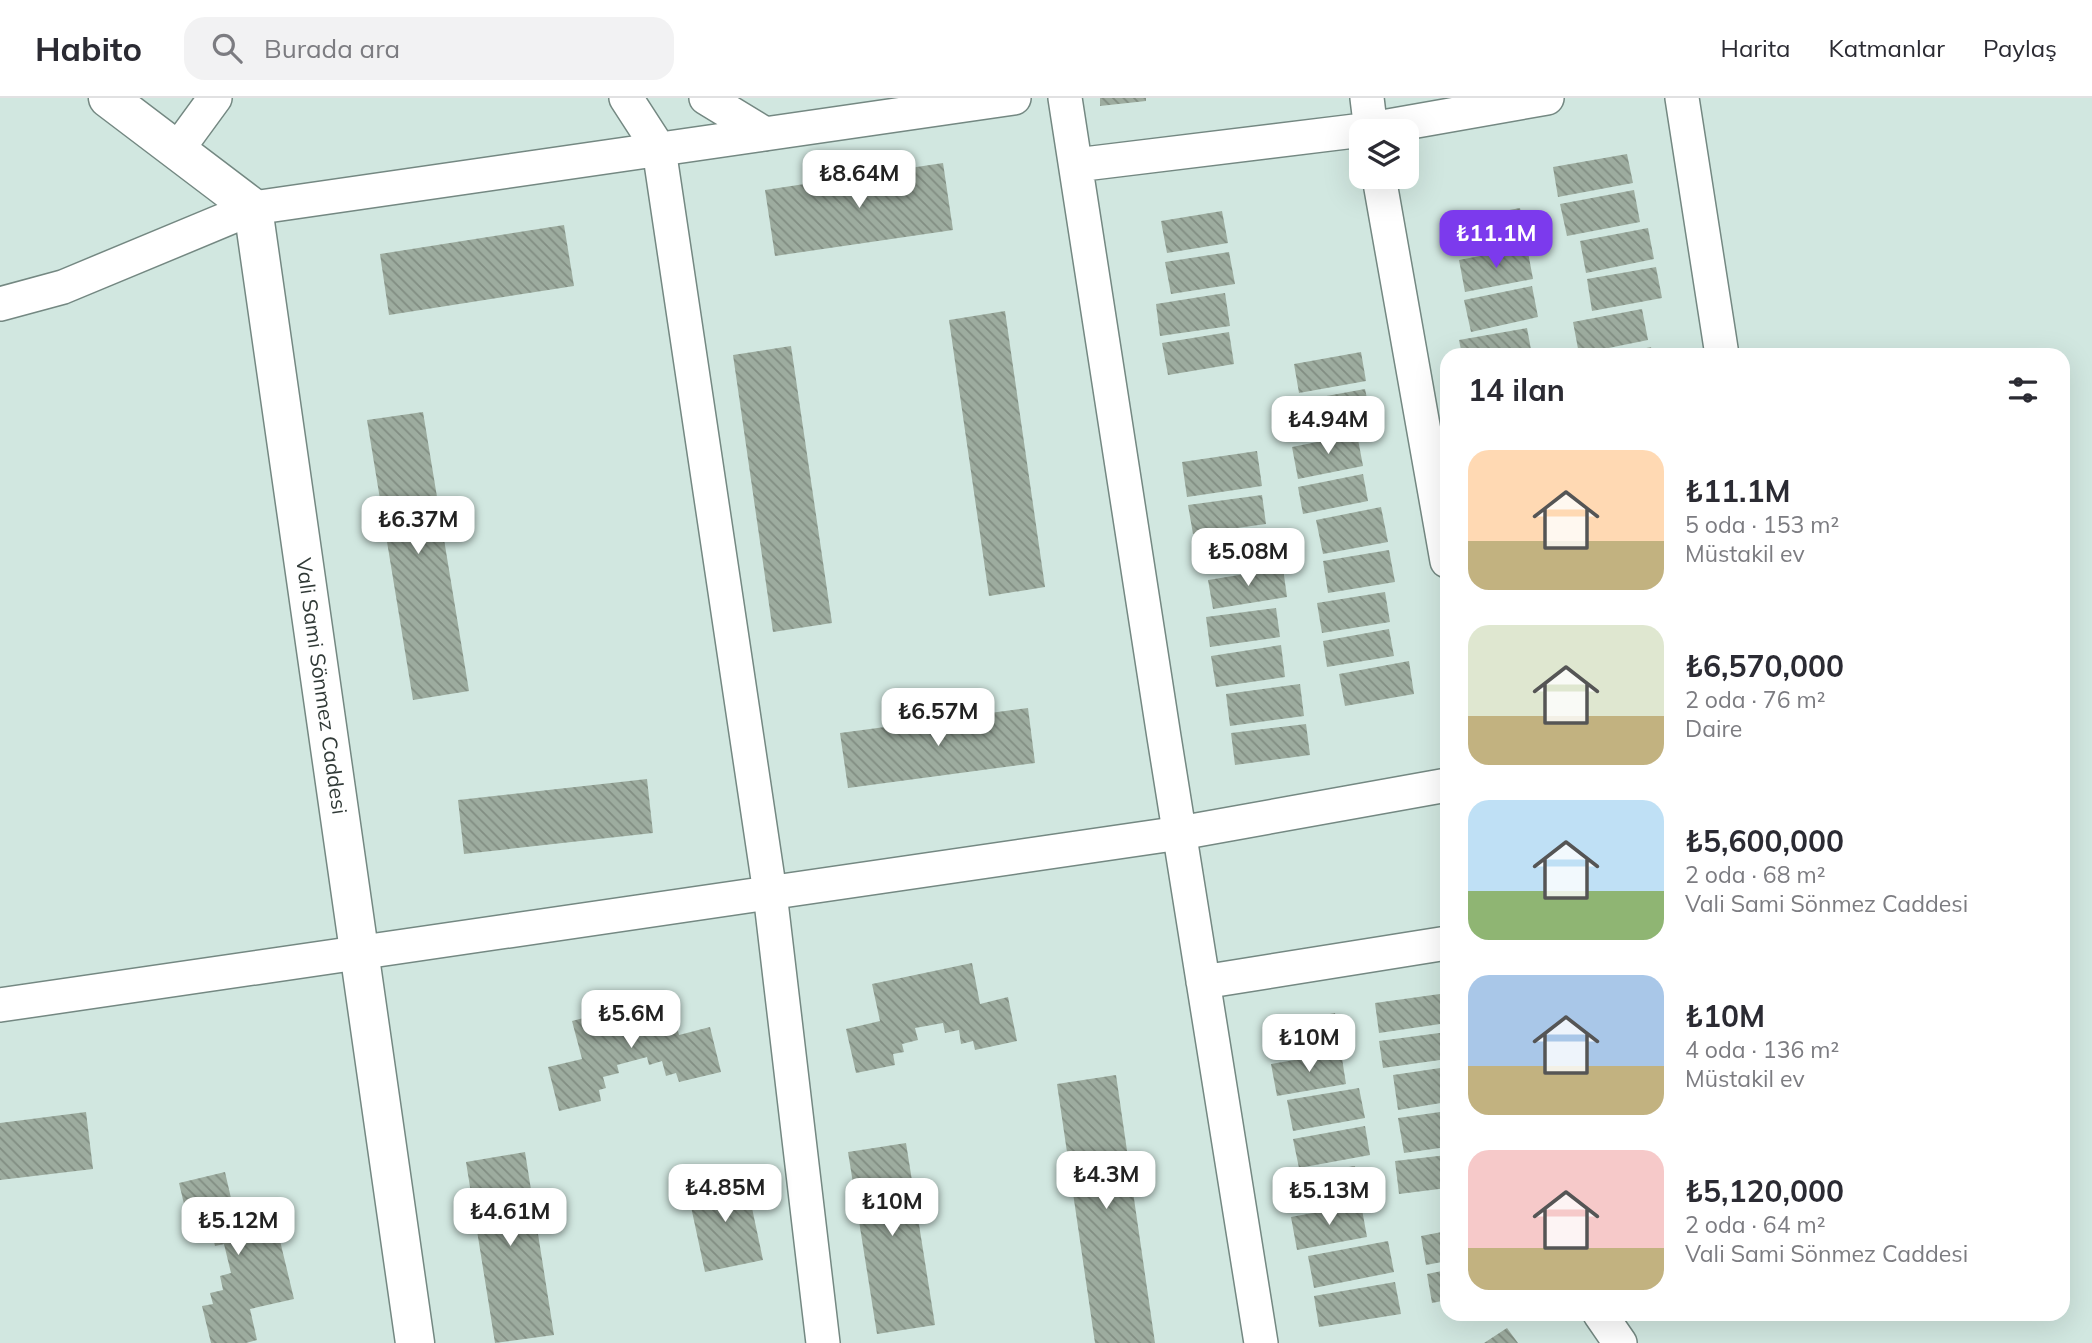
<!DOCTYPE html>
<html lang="tr">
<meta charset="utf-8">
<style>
body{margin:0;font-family:Mulish,sans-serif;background:#f2f2f3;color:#2b2b33;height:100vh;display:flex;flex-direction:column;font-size:26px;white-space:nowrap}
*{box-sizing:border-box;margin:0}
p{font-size:23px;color:#7c7c81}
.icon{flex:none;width:38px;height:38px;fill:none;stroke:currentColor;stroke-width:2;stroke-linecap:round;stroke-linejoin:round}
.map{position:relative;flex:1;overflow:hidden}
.side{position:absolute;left:1440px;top:250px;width:630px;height:973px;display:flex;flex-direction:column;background:#fff;border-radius:21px;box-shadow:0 7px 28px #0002}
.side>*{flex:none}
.tools{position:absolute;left:1349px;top:21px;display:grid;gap:14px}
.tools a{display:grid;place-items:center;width:70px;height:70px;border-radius:14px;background:#fff;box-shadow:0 7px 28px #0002;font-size:35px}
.price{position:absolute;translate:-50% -60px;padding:0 16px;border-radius:14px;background:#fff;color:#222;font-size:23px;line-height:46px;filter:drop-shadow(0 2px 4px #0008)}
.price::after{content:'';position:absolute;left:50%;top:42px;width:21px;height:16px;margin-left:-10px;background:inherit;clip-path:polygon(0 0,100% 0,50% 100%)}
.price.active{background:#7c3aed;color:#fff}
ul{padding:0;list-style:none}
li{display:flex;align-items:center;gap:21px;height:175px;padding:0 28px}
li span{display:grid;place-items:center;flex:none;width:196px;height:140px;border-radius:21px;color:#555}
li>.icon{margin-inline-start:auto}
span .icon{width:84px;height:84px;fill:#fffc;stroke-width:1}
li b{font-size:30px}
h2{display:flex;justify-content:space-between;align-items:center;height:84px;padding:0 28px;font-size:30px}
header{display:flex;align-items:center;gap:42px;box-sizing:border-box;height:98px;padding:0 35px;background:#fff;border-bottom:2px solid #e1e1e2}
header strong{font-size:33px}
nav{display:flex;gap:38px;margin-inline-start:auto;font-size:24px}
.search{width:490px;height:63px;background:#f2f2f3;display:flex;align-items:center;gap:18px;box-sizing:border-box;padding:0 24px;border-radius:21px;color:#7c7c81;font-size:26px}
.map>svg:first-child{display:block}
.building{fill:url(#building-back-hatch)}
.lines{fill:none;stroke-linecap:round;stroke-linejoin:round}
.minor-casing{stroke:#748882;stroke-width:36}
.secondary-casing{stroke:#748882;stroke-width:41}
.minor{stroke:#fff;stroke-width:33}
.secondary{stroke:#fff;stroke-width:38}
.labels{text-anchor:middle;stroke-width:5;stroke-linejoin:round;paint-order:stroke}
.street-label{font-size:21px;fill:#313a37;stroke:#def4ed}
</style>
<header>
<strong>Habito</strong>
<div class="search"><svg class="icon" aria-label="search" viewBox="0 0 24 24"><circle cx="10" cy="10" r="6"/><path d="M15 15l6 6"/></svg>Burada ara</div>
<nav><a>Harita</a><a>Katmanlar</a><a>Paylaş</a></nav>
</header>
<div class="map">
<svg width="2092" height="1245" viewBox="0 0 2092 1245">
<defs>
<pattern id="building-back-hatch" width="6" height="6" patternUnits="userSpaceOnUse" patternTransform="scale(1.75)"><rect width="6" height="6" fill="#9dac9f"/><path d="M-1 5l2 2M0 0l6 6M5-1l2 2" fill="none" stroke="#818d82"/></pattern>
</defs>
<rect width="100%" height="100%" fill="#d1e7e0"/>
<path class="building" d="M1100,0H1146V3L1100,8Z
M1627,56L1633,85L1558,99L1553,69Z
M943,65L953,132L775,158L765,92Z
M1634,92L1640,124L1567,138L1560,106Z
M1520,110L1526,142L1457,155L1451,123Z
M1222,113L1228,145L1167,155L1161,123Z
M564,127L574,188L389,217L380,156Z
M1648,130L1654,161L1586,175L1580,143Z
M1527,149L1533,181L1465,194L1459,162Z
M1229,154L1235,186L1171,196L1165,164Z
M1656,169L1662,200L1592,213L1587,181Z
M1532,188L1538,219L1471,234L1464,202Z
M1225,195L1230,228L1160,238L1156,206Z
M1642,211L1648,242L1579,256L1573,224Z
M1005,213L1045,489L989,498L949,222Z
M1527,230L1532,257H1462L1459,242Z
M1229,234L1234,266L1168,277L1162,245Z
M791,248L832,525L773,534L733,257Z
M1651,249L1653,257H1619V256Z
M1361,254L1366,283L1299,295L1294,266Z
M1365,291L1372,325L1306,338L1299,303Z
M423,314L469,593L413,602L367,322Z
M1357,336L1363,368L1298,381L1292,349Z
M1257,353L1262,388L1187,399L1182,364Z
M1363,376L1368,403L1303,416L1298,389Z
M1262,397L1266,426L1193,436L1188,407Z
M1381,409L1388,444L1323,456L1316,422Z
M1278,431L1283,463L1208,475L1204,443Z
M1389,452L1395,484L1328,495L1323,463Z
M1283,470L1287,499L1213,511L1208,482Z
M1385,494L1390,524L1322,535L1317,505Z
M1276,510L1280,539L1210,549L1206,519Z
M1389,531L1394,558L1327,569L1323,543Z
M1281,547L1285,579L1216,589L1211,558Z
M1409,563L1414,596L1345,608L1339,576Z
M1300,586L1304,618L1230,628L1226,596Z
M1028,610L1035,665L848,690L840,635Z
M1306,626L1310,657L1235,667L1231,635Z
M647,681L653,735L464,756L458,702Z
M972,865L980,906L1008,899L1017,943L975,952L973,943L961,946L959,932L945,935L943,925L915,930L918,942L902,946L904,954L893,956L895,967L856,975L846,931L880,923L872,886Z
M1447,895V925L1379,935L1375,905Z
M669,898L679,937L710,929L721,974L679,984L676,975L666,978L662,963L649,967L647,959L617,967L619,975L603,979L606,990L599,992L601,1003L559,1013L548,969L582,961L572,923Z
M1335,915L1340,947L1271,960L1265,928Z
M1447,934V961L1383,970L1379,943Z
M1341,954L1346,986L1277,998L1271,966Z
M1447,969V1004L1398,1012L1393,977Z
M1116,977L1155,1245H1095L1057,986Z
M1359,990L1365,1020L1293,1033L1287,1002Z
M1447,1013V1049L1404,1055L1398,1020Z
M86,1014L93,1071L0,1082V1025Z
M1365,1028L1370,1057L1299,1070L1293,1041Z
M906,1045L935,1227L877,1236L848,1054Z
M525,1054L554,1237L495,1245L466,1064Z
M1447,1057V1090L1399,1096L1395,1063Z
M1355,1068L1360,1100L1290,1112L1284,1079Z
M225,1074L233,1109L270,1101L294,1201L250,1211L257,1242L246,1245H211L202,1208L213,1206L210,1195L223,1192L220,1178L231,1175L224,1146L215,1148L211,1131L200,1134L198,1125L189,1127L179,1085Z
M745,1077L763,1162L705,1174L687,1090Z
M1361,1106L1367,1139L1297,1152L1291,1119Z
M1447,1133V1163L1426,1167L1421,1138Z
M1388,1143L1394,1174L1314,1190L1308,1158Z
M1447,1172V1202L1432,1205L1427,1176Z
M1395,1184L1401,1216L1319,1229L1314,1198Z
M1507,1230L1518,1245H1484Z"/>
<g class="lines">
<g class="minor-casing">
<path id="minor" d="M626,0L659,51L770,795L823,1245
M706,0L765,36
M1065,0L1164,639L1261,1245
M1367,0L1371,33
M1682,0L1722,257
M177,52L215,0
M1076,67L1371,31L1547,0
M1379,79L1447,463
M0,206L63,189L253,110L1014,0
M1203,884L1447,845
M0,907L1180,735L1447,687
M1600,1216L1620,1245"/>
</g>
<g class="secondary-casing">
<g id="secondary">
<path id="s1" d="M108,0L253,110L415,1245"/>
</g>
</g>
<use href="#minor" class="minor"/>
<use href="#secondary" class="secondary"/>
</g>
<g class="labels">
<g class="street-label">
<text dy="7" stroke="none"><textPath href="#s1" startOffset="665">Vali Sami Sönmez Caddesi</textPath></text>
</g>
</g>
</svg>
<div class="tools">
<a><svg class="icon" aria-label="layers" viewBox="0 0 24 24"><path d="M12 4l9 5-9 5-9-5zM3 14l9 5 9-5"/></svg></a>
</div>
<b class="price" style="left:859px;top:112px">₺8.64M</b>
<b class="price active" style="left:1496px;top:172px">₺11.1M</b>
<b class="price" style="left:1328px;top:358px">₺4.94M</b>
<b class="price" style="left:418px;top:458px">₺6.37M</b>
<b class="price" style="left:1248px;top:490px">₺5.08M</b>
<b class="price" style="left:938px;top:650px">₺6.57M</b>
<b class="price" style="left:631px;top:952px">₺5.6M</b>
<b class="price" style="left:1309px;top:976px">₺10M</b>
<b class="price" style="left:1106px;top:1113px">₺4.3M</b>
<b class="price" style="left:725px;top:1126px">₺4.85M</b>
<b class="price" style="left:1329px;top:1129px">₺5.13M</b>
<b class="price" style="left:892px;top:1140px">₺10M</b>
<b class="price" style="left:510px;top:1150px">₺4.61M</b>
<b class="price" style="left:238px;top:1159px">₺5.12M</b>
<section class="side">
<h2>14 ilan<svg class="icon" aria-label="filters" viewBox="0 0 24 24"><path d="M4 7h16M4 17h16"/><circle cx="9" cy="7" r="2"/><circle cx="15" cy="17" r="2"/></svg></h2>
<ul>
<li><span style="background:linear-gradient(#ffd9b3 65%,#c2b280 0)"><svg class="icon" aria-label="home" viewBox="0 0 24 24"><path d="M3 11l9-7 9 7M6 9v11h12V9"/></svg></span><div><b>₺11.1M</b><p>5 oda · 153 m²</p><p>Müstakil ev</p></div></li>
<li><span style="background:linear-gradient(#dfe7d0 65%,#c2b280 0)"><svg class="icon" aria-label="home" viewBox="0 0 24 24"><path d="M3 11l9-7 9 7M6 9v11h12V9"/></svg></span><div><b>₺6,570,000</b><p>2 oda · 76 m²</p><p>Daire</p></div></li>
<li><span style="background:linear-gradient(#bfe0f5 65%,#8fb573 0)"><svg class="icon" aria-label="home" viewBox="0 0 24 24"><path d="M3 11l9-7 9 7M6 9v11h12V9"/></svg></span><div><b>₺5,600,000</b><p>2 oda · 68 m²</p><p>Vali Sami Sönmez Caddesi</p></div></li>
<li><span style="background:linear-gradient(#a9c7e8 65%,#c2b280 0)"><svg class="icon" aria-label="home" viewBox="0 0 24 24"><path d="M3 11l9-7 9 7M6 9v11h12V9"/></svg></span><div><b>₺10M</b><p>4 oda · 136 m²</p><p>Müstakil ev</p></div></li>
<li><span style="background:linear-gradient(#f6c9c9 70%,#c2b280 0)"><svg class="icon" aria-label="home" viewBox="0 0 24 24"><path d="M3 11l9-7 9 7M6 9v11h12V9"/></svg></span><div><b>₺5,120,000</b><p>2 oda · 64 m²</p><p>Vali Sami Sönmez Caddesi</p></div></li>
</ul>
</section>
</div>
